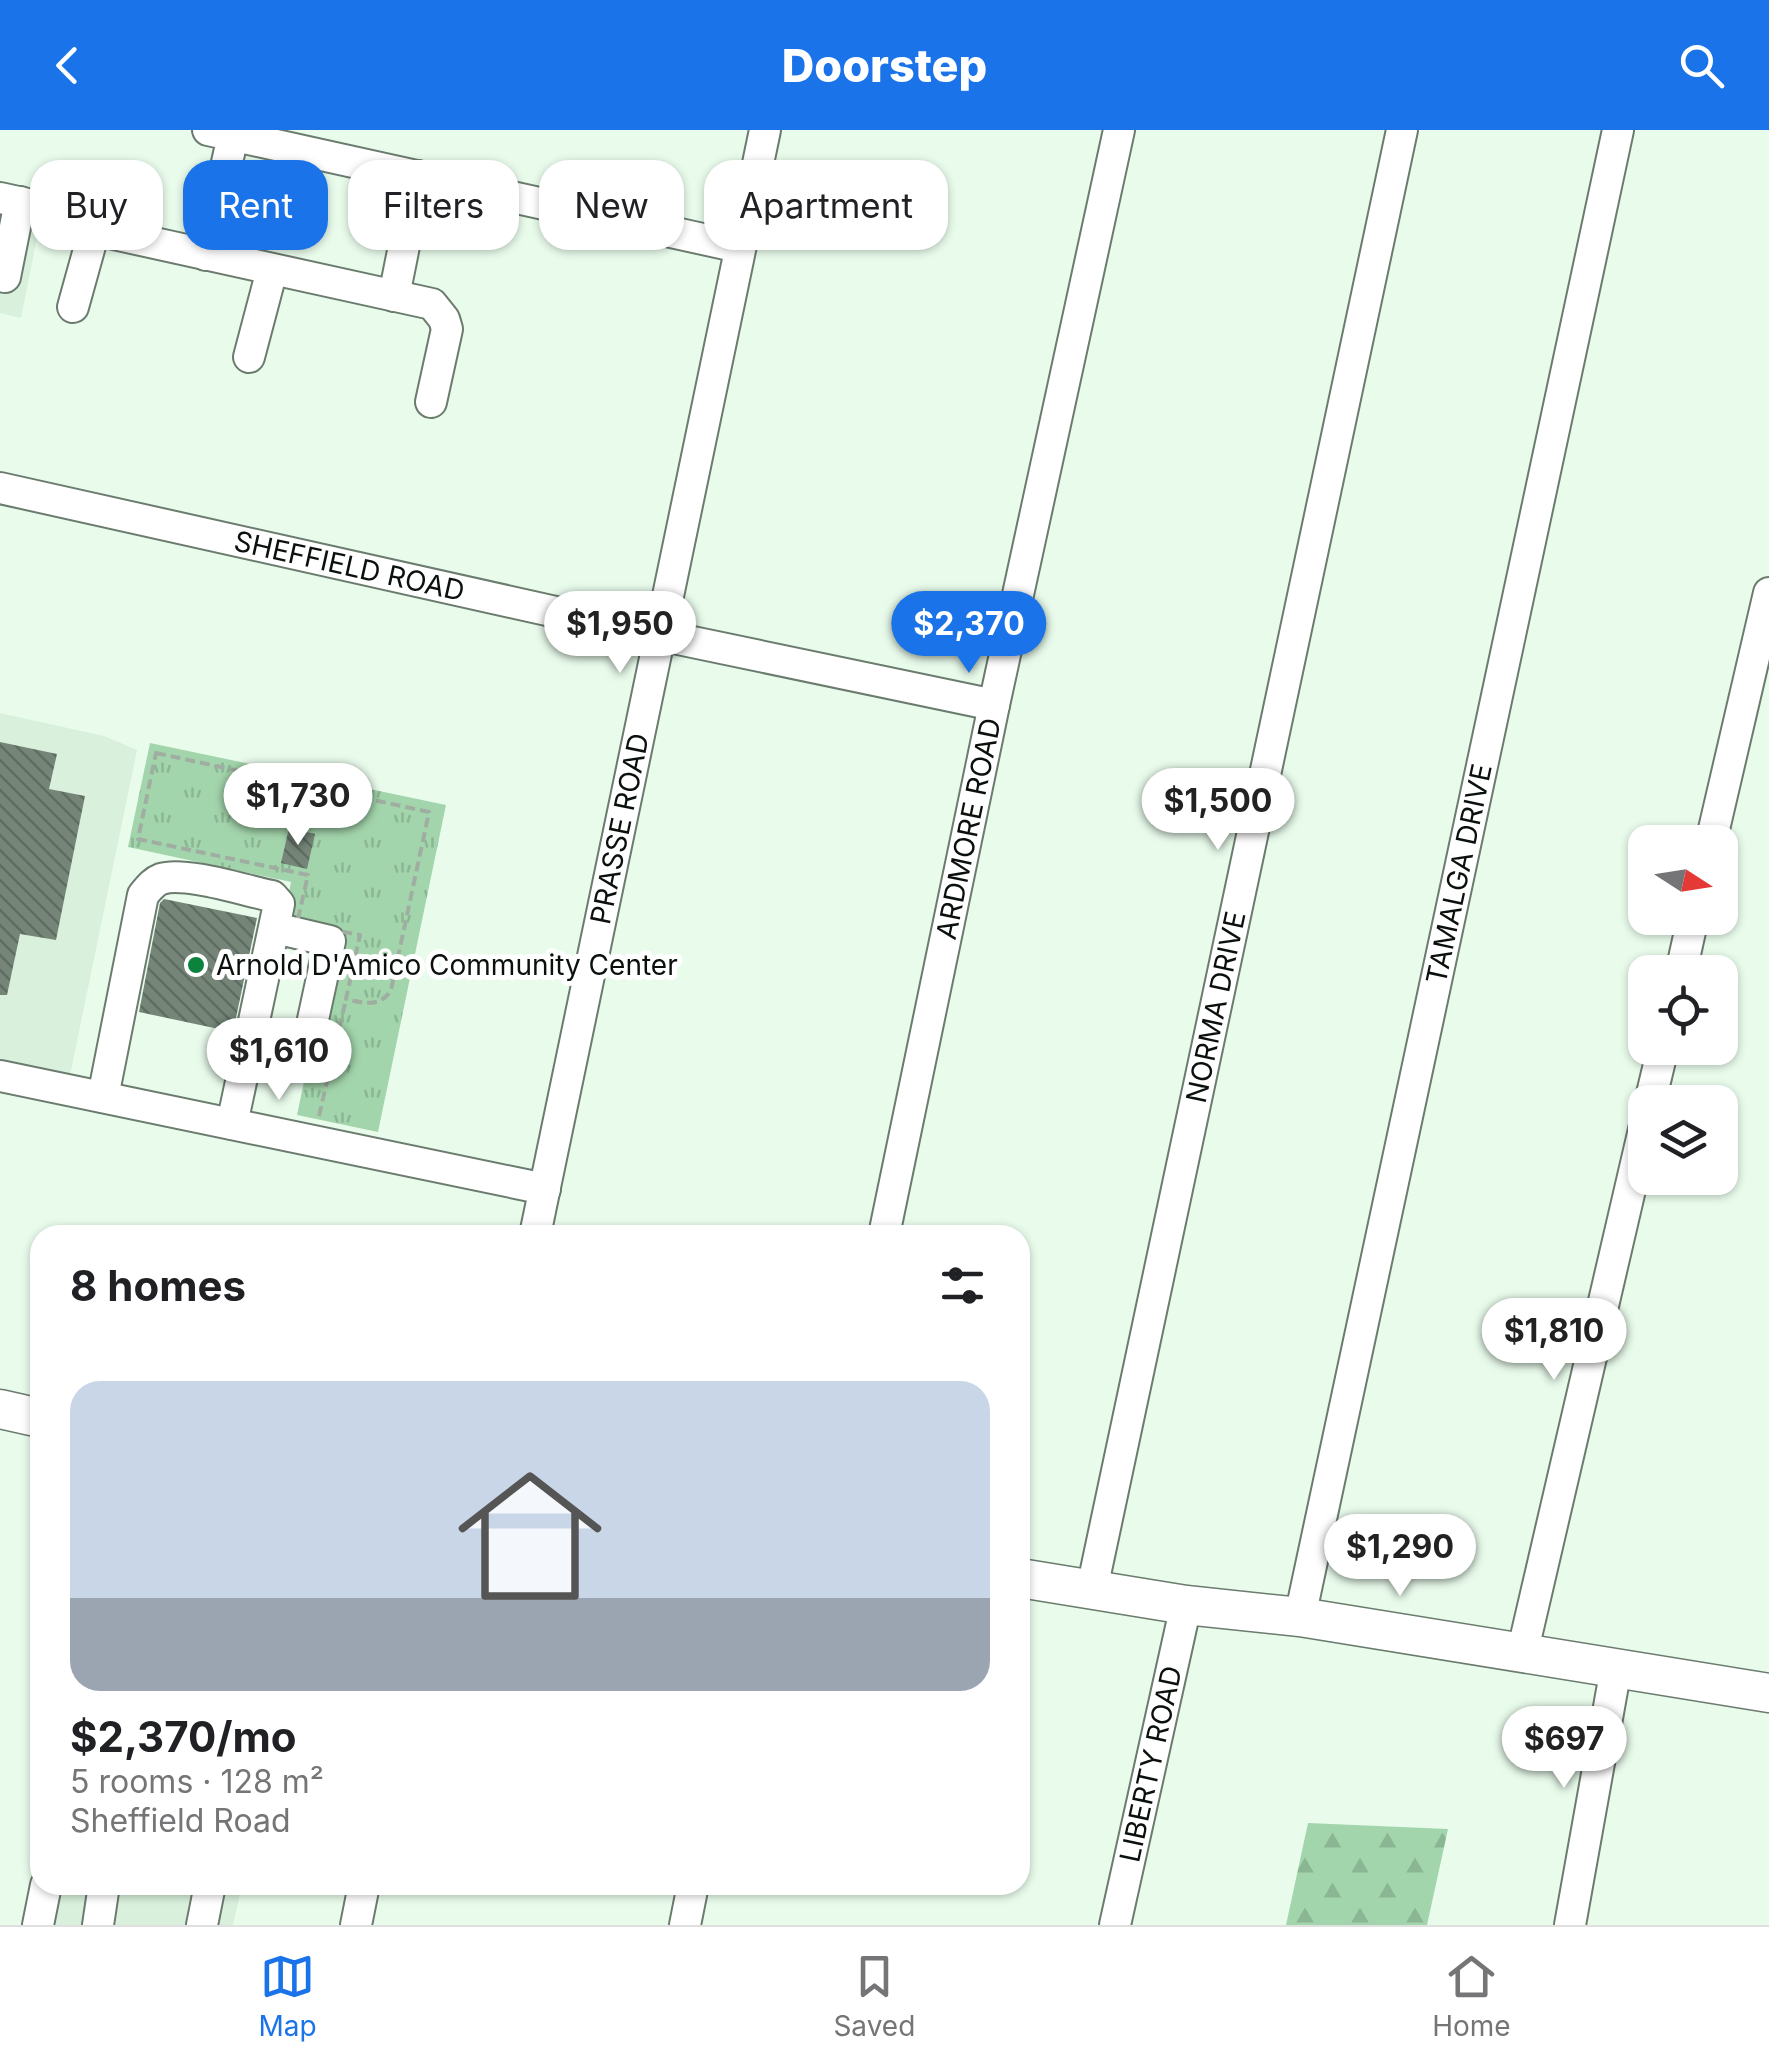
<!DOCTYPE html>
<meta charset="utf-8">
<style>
body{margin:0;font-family:Inter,sans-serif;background:#f2f2f2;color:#202124;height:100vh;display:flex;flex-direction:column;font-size:38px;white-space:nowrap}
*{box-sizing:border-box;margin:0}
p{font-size:32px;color:#757577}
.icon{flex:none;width:55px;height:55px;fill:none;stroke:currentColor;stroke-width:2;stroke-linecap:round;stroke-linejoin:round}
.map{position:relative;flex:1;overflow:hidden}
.sheet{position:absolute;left:30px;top:1095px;width:1000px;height:670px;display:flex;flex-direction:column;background:#fff;border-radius:30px;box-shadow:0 2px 8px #0004}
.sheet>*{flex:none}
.guide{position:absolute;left:30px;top:30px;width:1000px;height:90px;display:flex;gap:20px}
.needle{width:65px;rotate:102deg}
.buttons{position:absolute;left:1628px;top:695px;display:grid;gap:20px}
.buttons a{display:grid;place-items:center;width:110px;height:110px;border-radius:20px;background:#fff;box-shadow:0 2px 8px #0004;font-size:50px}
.price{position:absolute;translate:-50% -85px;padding:0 22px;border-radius:35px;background:#fff;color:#222;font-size:32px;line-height:65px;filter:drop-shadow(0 2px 5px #0008)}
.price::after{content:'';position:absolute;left:50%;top:60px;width:30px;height:22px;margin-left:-15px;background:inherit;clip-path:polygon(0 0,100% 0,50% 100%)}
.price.current{background:#1a73e8;color:#fff}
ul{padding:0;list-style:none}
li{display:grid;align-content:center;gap:20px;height:530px;padding:0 40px}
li+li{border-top:2px solid #e0e0e0}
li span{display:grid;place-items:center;height:310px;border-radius:30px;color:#555}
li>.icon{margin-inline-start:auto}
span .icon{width:180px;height:180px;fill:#fffc;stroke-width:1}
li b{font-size:42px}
h2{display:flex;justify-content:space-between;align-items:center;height:120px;padding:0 40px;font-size:42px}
.pill{padding:0 35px;border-radius:30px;background:#fff;box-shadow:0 2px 8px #0004;font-size:35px;line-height:90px}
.pill.current{background:#1a73e8;color:#fff}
header{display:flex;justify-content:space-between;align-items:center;height:130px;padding:0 40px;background:#1a73e8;color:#fff;font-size:45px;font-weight:800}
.menu{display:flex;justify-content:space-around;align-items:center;height:140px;border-top:2px solid #e0e0e0;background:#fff;font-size:28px;color:#757577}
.menu a{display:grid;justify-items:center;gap:5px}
.menu .current{color:#1a73e8}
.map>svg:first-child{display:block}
.built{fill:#d8f0dc}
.forest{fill:url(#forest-firs)}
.park{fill:url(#park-tufts)}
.building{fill:url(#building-back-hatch)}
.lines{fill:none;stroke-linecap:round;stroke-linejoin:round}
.minor-casing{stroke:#6b7b6e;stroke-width:34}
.major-casing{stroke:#6b7b6e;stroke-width:41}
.path{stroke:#9faea1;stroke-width:4;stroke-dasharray:10 5;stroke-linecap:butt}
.minor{stroke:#fff;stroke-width:30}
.major{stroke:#fff;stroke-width:38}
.poi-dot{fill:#0c833c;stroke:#fff;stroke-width:4}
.labels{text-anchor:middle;stroke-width:10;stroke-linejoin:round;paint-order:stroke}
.street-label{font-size:28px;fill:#0a100b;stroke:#fff}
.poi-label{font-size:28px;fill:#0a100b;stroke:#fff;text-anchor:start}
</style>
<header><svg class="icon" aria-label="back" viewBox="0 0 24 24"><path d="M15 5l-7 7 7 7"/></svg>Doorstep<svg class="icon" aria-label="search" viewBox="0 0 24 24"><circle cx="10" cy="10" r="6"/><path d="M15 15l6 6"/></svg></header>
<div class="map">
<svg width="1769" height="1795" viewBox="0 0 1769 1795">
<defs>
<pattern id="forest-firs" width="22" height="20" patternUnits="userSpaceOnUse" patternTransform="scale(2.5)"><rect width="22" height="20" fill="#a3d5ac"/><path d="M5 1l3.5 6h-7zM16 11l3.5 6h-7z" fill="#8bb693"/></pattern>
<pattern id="park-tufts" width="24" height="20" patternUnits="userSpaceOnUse" patternTransform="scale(2.5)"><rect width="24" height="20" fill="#a3d5ac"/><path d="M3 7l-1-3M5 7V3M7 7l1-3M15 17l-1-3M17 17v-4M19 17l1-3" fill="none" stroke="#8bb693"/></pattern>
<pattern id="building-back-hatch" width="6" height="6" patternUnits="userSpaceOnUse" patternTransform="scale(2.5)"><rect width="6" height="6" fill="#758678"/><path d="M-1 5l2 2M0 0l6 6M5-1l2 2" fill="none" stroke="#5e6c61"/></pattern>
</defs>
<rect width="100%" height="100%" fill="#e9fcec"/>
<path class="built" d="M0,58L45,67L21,188L0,183Z
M0,583L104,606L137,620L67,960L0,946Z
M46,1755H242L233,1795H38Z"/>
<path class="forest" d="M1308,1693L1448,1699L1427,1795H1286Z"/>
<path class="park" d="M150,613L446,675L378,1002L297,985L335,804L283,793L291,752L128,717Z"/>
<path class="building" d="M0,612L57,624L49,659L85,666L56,810L20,804L7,865H0Z
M289,698L315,704L307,739L281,733Z
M164,769L257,788L233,902L139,882L160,773Z"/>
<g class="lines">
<g class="minor-casing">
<g id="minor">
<path d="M208,0L739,117"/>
<path d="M0,68L46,78L100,101"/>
<path d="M206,125L233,6"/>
<path d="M0,145L5,147L20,72"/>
<path d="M394,166L418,46"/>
<path d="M73,177L93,105L100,101L432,174L444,189L447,199L431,272"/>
<path d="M249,227L272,140"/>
<path id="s1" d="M0,358L659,505L994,575"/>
<path d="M1711,712L1769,463"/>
<path d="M1681,842L1693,788"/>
<path d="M248,916L304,931L330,811L275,798"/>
<path d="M0,946L545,1059"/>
<path d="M103,967L143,765C149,758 153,752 161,749C185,741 246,761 272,766L279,774L232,994"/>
<path d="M1650,972L1663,918"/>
<path id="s2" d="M535,1105L765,0"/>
<path id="s3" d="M884,1105L994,575L1119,0"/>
<path id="s4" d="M1092,1459L1402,0"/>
<path id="s5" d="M1300,1487L1618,0"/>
<path d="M1522,1524L1645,995"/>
<path d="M38,1795L46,1755"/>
<path d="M98,1795L104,1755"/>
<path d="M202,1795L210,1755"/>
<path d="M356,1795L364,1755"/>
<path d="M685,1795L693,1755"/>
<path id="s6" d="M1115,1795L1186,1475"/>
<path d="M1570,1795L1616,1538"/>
</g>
</g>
<g class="major-casing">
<path id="major" d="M0,1279L40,1288
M1020,1448L1186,1475L1300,1487L1769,1563"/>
</g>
<path class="path" d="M156,623L429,682L391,860C380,878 364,873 346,869L360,805L297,793L308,745L138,709Z
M319,986L346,869"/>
<use href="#minor" class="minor"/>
<use href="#major" class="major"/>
</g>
<circle class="poi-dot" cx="196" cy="835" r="10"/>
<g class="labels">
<g class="street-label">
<text dy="10" stroke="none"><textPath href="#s1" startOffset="358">SHEFFIELD ROAD</textPath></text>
<text dy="10" stroke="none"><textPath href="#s2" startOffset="415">PRASSE ROAD</textPath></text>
<text dy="10" stroke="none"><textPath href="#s3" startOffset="415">ARDMORE ROAD</textPath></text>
<text dy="10" stroke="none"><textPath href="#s5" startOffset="760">TAMALGA DRIVE</textPath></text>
<text dy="10" stroke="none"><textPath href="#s4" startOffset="595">NORMA DRIVE</textPath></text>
<text dy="10" stroke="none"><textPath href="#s6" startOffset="165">LIBERTY ROAD</textPath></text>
</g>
<g class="poi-label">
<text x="216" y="845">Arnold D'Amico Community Center</text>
</g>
</g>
</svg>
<div class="buttons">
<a><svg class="needle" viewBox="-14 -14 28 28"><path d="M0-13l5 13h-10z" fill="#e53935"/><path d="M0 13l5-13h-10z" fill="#757577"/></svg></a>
<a><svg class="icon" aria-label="locate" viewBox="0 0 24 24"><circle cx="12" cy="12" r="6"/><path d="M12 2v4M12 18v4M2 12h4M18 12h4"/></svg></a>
<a><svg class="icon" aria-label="layers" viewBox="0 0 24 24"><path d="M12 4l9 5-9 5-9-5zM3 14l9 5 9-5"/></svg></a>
</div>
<b class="price" style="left:620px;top:546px">$1,950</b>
<b class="price current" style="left:969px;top:546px">$2,370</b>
<b class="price" style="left:298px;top:718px">$1,730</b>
<b class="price" style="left:1218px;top:723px">$1,500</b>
<b class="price" style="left:279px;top:973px">$1,610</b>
<b class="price" style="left:1554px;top:1253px">$1,810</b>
<b class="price" style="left:1400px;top:1469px">$1,290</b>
<b class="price" style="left:1564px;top:1661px">$697</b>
<div class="guide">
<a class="pill">Buy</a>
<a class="pill current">Rent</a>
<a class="pill">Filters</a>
<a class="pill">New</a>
<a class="pill">Apartment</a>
</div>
<section class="sheet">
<h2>8 homes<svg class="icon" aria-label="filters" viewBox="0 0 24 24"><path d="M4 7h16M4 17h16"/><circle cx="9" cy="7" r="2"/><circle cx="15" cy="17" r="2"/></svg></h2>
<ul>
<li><span style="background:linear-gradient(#c9d6e8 70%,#9aa5b1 0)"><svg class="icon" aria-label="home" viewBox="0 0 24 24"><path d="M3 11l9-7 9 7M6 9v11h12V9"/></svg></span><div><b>$2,370/mo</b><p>5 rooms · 128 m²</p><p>Sheffield Road</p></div></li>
</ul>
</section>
</div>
<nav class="menu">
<a class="current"><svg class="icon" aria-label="map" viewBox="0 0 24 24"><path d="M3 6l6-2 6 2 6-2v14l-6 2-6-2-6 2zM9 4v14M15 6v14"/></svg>Map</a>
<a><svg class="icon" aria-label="saved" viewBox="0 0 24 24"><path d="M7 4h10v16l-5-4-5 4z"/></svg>Saved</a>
<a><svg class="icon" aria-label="home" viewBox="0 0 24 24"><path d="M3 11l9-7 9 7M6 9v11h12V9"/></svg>Home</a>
</nav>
